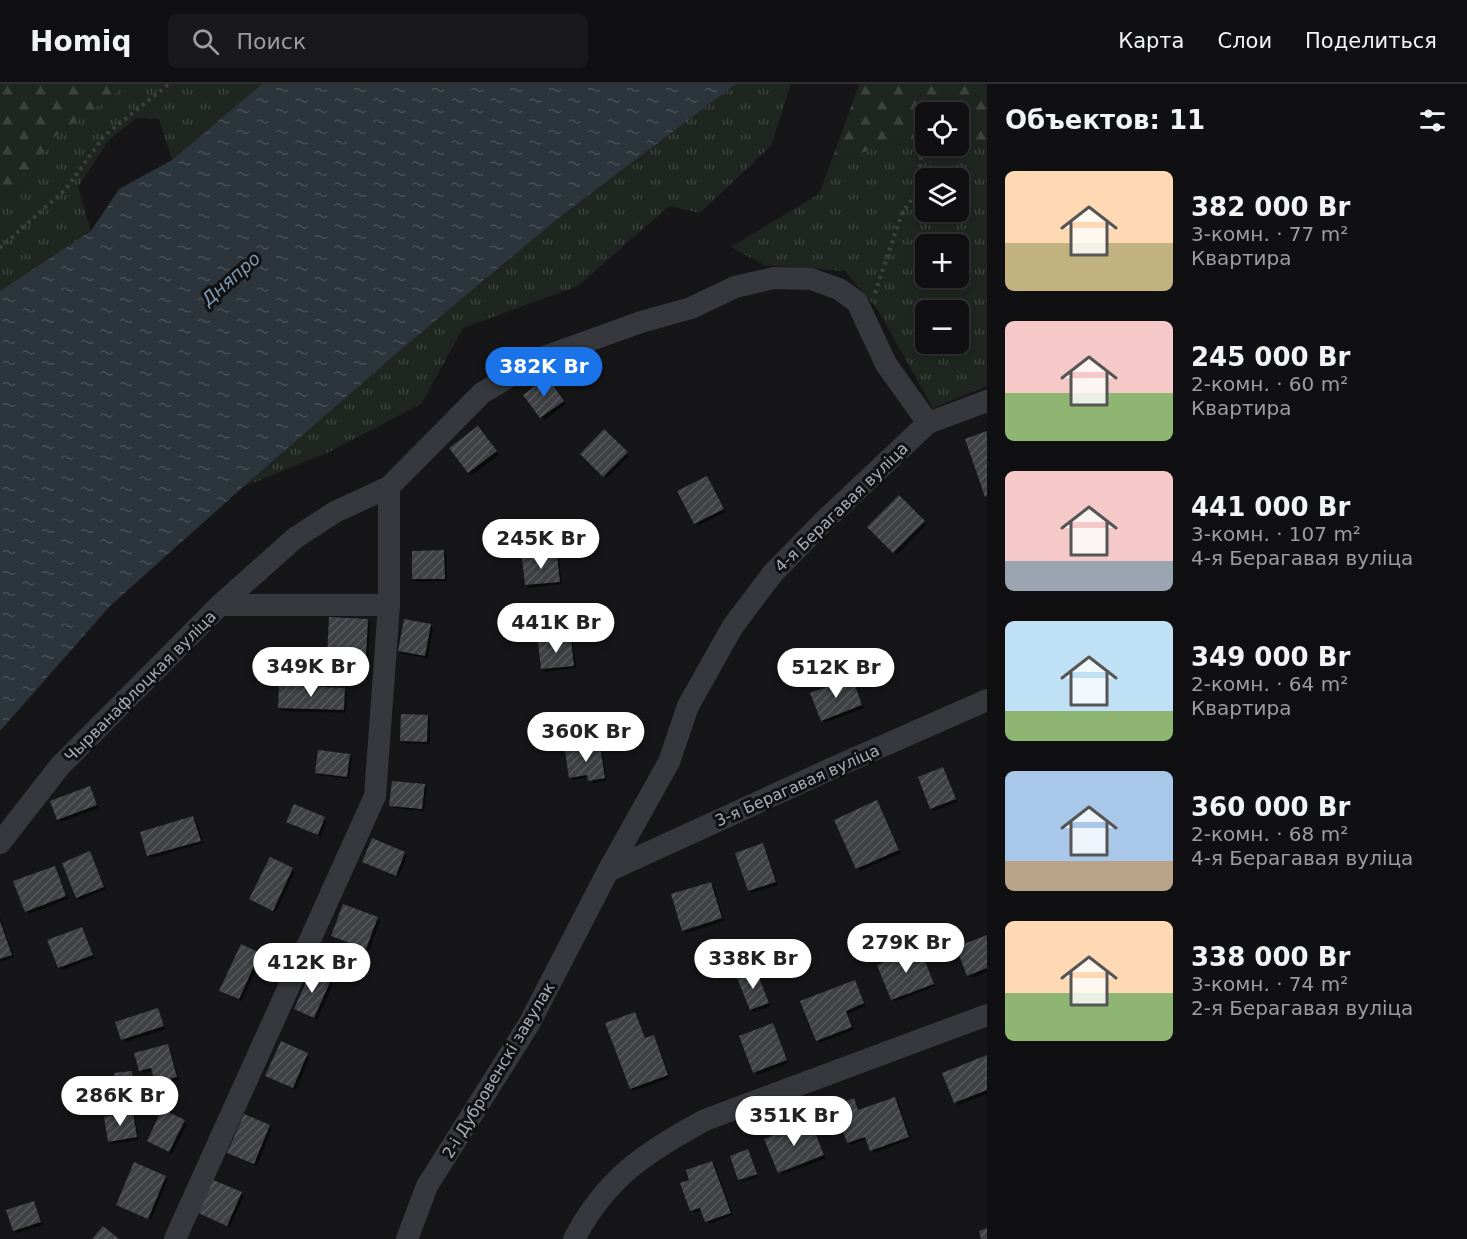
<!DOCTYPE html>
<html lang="ru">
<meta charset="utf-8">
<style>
body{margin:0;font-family:"DejaVu Sans",sans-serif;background:#19191b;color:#f1f3f6;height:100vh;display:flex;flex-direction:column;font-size:22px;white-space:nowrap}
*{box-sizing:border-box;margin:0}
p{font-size:20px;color:#9c9d9f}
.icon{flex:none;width:33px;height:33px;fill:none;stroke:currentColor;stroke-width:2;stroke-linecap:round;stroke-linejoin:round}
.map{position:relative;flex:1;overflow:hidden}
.sheet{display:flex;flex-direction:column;background:#101012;width:480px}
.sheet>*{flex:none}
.tools{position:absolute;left:915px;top:18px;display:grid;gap:12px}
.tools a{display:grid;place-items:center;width:54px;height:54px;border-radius:9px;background:#101012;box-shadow:0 3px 9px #0003,0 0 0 2px #303032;font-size:30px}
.price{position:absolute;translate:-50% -51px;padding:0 14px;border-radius:21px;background:#fff;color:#222;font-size:20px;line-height:39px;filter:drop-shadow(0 2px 3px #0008)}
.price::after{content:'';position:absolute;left:50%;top:36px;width:18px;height:14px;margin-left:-9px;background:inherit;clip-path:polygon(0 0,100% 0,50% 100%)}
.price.active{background:#1a73e8;color:#fff}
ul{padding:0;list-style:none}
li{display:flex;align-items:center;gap:18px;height:150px;padding:0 18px}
li span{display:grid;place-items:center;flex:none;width:168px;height:120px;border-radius:9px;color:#555}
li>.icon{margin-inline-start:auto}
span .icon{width:72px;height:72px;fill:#fffc;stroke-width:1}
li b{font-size:26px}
h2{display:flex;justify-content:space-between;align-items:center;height:72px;padding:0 18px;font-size:26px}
header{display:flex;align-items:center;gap:36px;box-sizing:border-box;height:84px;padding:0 30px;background:#101012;border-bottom:2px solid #303032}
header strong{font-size:28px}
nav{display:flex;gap:33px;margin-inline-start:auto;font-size:21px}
.search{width:420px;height:54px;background:#19191b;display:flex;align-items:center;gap:15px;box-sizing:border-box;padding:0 21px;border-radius:9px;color:#9c9d9f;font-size:22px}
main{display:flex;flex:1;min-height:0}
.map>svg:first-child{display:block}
.grass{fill:url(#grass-tufts);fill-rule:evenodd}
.forest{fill:url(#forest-firs)}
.water{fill:url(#water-ripples)}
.shadow{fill:#0007}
.building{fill:url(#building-hatch)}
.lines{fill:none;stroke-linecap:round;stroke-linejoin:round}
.path{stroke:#3d3f44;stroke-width:4;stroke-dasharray:3 4.5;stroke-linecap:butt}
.street{stroke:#37383d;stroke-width:22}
.labels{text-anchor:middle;stroke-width:6;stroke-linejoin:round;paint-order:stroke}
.street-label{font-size:16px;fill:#a8adb8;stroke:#111113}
.water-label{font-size:18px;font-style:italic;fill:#7f9bb3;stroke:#111113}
</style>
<header>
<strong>Homiq</strong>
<div class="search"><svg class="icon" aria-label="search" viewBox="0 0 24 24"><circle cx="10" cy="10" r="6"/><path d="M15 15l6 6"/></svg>Поиск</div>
<nav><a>Карта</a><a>Слои</a><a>Поделиться</a></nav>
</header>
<main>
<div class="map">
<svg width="987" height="1155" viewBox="0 0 987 1155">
<defs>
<pattern id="grass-tufts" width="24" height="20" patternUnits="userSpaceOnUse" patternTransform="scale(1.5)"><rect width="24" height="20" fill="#1e261f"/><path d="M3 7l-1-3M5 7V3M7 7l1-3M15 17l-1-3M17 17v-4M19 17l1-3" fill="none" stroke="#3c433d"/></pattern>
<pattern id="forest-firs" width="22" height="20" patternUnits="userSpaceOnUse" patternTransform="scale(1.5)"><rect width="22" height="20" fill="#1e261f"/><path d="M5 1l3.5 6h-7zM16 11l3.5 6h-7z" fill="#3c433d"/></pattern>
<pattern id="water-ripples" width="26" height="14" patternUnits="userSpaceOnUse" patternTransform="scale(1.5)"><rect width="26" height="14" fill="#2c353c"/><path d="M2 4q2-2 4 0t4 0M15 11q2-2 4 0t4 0" fill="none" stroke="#485056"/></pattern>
<pattern id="building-hatch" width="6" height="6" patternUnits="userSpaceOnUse" patternTransform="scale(1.5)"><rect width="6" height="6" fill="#404145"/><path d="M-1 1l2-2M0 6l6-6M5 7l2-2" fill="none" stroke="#595a5e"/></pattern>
</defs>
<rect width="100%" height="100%" fill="#161618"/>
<path class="grass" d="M128,0H262L172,76L159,35L136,34L108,57L78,103L91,147L0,207V110L16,109L31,96L46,59Z
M736,0H791L771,62L700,129L669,122L578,202L463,244L421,320L329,368L243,403L397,269L561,132Z
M901,54L925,57L926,62H958L959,60L987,62V302L933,324L878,226L845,187L764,181L731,163L819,110L830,81ZM926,94H958V128H926ZM926,160H958V194H926ZM926,226H958V260H926Z"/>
<path class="forest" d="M0,0H128L46,59L31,96L16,109L0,110Z
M859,0H987V62L959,60L958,28H926L925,57L901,54L830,81Z"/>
<path class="water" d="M262,0H736L561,132L397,269L243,403L110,522L0,647V207L91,147L119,105L172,76Z"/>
<path class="shadow" d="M549,298L566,320L544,336L525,311Z
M481,347L499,371L472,391L451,364Z
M604,347L629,372L607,394L582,370Z
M707,394L726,428L698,442L679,408Z
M899,413L926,441L897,471L869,443Z
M444,468L447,471V497L416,498L414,495Z
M556,472L559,475L562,500L529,504L527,501Z
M367,537L370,540L368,576L331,574L329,571Z
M430,541L433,544L428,574L403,570L400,567Z
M571,556L573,559L576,584L545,588L542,585Z
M851,595L864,624L825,639L822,636Z
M344,605L347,608L346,629L283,627L280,624Z
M428,633L430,636V660L404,659L401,657Z
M600,663L602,666L607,697L593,699L589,693L573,696L570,693Z
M349,672L352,675L349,695L320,691L317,688Z
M943,685L958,718L934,727L931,724Z
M424,702L427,705L424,727L393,724L391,721Z
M90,704L99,724L61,738L58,735Z
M877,718L901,769L860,787L857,784Z
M295,722L327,737L321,753L288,737Z
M193,733L196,736L203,759L152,774L149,772L142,749Z
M763,761L765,764L778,801L752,809L749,807Z
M89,769L106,805L80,816L77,813Z
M405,769L407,772L398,794L364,778Z
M54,783L68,815L29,830L26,827Z
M292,785L295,788L276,828L251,815Z
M711,799L714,802L724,837L686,849L683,846Z
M0,833L14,873L0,878Z
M377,834L380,837L369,867L332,852Z
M82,844L95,874L62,886L59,884Z
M987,853V888L972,894L969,891Z
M920,866L935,902L895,918L892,915Z
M259,870L262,873L242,917L224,909L221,906Z
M756,888L771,922L754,928L751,926Z
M330,897L333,900L317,936L296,925Z
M855,897L866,922L848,930L854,946L820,959L817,956Z
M158,926L166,945L125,958L122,955Z
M635,930L646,955L653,952L656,955L670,994L634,1007L631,1004Z
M772,940L789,979L758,991L755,988Z
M282,959L310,973L296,1006L267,992Z
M167,962L170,964L179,996L160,1001L152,987L144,989L141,986Z
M987,973V1010L958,1021L944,990Z
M131,988L134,991L137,1015L122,1017L119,1014Z
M895,1014L898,1017L911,1055L874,1069L867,1055L851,1061L848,1058L854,1016L859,1027Z
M132,1030L135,1033L139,1056L112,1060L109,1057Z
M184,1038L187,1040L172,1070L148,1057Z
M809,1038L826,1074L782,1091L766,1056Z
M269,1042L272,1045L257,1082L229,1069Z
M712,1078L715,1081L733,1131L709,1140L702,1126L695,1129L692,1126L691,1097Z
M758,1091L759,1093L742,1098L741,1097Z
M165,1093L168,1096L151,1136L118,1121Z
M241,1109L244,1112L230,1143L198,1128Z
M33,1119L36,1122L43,1141L17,1149L14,1146Z"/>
<path class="building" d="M547,293L564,317L540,334L523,311Z
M478,342L497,367L468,389L449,364Z
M604,345L628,368L603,393L580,370Z
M987,347V412L985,413L965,355Z
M707,392L724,425L694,440L677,407Z
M899,411L925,437L893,469L867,443Z
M444,466L445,495H412V467Z
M557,471L560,498L525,501L522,474Z
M329,533L368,535L366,574L327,572Z
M404,535L431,540L425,572L398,567Z
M571,555L574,582L541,585L538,558Z
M852,593L862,621L821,637L810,609Z
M279,601L345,604L344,626L278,624Z
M401,630L428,631L427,658L400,657Z
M600,662L605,694L588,697L587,691L569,694L565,667Z
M318,666L350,670L347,693L315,689Z
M943,683L956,715L930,725L918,693Z
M392,697L425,700L422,725L389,722Z
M90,702L97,721L57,736L50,717Z
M877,716L899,766L856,785L834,736Z
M294,720L325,733L318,751L286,738Z
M193,732L201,757L147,772L140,748Z
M372,754L405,768L396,792L362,778Z
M763,759L776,798L748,807L735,769Z
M90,767L104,803L76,814L62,779Z
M270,773L293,784L273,827L249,815Z
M55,782L66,812L25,828L13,797Z
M711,798L722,834L682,847L671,810Z
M343,820L378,833L366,865L331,852Z
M0,837L12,871L0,875Z
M82,843L93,871L58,884L47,856Z
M987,851V884L967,892L956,863Z
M241,860L260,869L239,915L219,907Z
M920,864L934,900L891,916L877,881Z
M756,886L769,919L750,926L737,894Z
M311,887L331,896L314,934L294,925Z
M855,896L864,919L846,927L852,943L816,957L800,917Z
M158,924L164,942L121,956L115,938Z
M635,928L645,954L654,951L668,991L630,1005L605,939Z
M773,939L787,976L753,989L739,952Z
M281,957L308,969L293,1004L265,992Z
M168,960L177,993L155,999L151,984L139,987L134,969Z
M987,971V1006L954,1019L942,989Z
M132,987L135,1012L118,1015L114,989Z
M895,1013L909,1053L870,1067L865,1053L847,1059L834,1022L854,1014L858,1026Z
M162,1025L185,1036L169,1068L147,1057Z
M133,1028L137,1053L108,1058L104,1033Z
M244,1030L270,1041L254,1080L227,1069Z
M810,1036L824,1071L778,1089L764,1055Z
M748,1065L757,1090L738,1096L730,1072Z
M712,1077L731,1129L705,1138L700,1124L690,1127L680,1099L689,1096L686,1086Z
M134,1078L166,1092L148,1135L116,1121Z
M211,1095L242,1108L227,1142L196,1128Z
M34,1117L41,1138L13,1147L6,1126Z
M103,1142L119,1155H92Z
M987,1144V1155H981L979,1147Z"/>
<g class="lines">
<path class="path" d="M0,164L66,105L104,52L169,0
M875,209L902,129L915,111L919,97L924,38"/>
<path class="street" d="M220,521L295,454L335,428L389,403
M0,759L60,682L220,521H389
M608,787L835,683L987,616
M175,1155L375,712L389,521V403L482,309L541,274L641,238L691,224L735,203L774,194L811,195L839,205L857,218L886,280L928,339
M407,1155L427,1102L529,940L608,787L669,678L688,622L733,542L773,489L825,436L928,339L987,317
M574,1155C606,1094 646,1068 705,1036L987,931"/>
</g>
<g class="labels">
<g class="street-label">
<text transform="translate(841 423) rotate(-44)" y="6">4-я Берагавая вуліца</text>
<text transform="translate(140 602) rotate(-45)" y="6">Чырванафлоцкая вуліца</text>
<text transform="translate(797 701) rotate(-24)" y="6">3-я Берагавая вуліца</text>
<text transform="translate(498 986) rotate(-59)" y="6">2-і Дубровенскі завулак</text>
</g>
<g class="water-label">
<text transform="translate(231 195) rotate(-41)" y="6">Дняпро</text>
</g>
</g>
</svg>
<div class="tools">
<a><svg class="icon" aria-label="locate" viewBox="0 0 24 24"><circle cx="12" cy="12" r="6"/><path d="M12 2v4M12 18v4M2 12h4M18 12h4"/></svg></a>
<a><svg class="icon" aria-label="layers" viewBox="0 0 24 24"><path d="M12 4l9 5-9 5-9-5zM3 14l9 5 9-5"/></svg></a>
<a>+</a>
<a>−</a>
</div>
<b class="price active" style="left:544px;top:314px">382K Br</b>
<b class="price" style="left:541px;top:486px">245K Br</b>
<b class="price" style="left:556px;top:570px">441K Br</b>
<b class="price" style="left:311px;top:614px">349K Br</b>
<b class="price" style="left:836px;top:615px">512K Br</b>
<b class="price" style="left:586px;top:679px">360K Br</b>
<b class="price" style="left:906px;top:890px">279K Br</b>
<b class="price" style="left:753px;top:906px">338K Br</b>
<b class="price" style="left:312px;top:910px">412K Br</b>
<b class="price" style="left:120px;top:1043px">286K Br</b>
<b class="price" style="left:794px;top:1063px">351K Br</b>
</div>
<section class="sheet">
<h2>Объектов: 11<svg class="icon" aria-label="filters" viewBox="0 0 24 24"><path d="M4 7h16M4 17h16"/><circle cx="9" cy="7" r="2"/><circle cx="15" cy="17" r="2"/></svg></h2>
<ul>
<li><span style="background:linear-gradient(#ffd9b3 60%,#c2b280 0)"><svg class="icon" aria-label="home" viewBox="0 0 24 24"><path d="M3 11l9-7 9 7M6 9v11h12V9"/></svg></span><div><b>382 000 Br</b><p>3-комн. · 77 m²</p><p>Квартира</p></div></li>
<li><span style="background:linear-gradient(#f6c9c9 60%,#8fb573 0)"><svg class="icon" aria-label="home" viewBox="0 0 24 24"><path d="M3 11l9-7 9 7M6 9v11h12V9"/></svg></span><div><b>245 000 Br</b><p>2-комн. · 60 m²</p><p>Квартира</p></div></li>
<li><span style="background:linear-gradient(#f6c9c9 75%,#9aa5b1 0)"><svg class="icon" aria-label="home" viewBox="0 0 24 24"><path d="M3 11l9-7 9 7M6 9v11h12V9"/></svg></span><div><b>441 000 Br</b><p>3-комн. · 107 m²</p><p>4-я Берагавая вуліца</p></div></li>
<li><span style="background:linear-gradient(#bfe0f5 75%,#8fb573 0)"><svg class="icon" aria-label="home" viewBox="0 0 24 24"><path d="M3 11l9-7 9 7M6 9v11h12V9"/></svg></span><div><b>349 000 Br</b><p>2-комн. · 64 m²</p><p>Квартира</p></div></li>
<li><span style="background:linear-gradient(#a9c7e8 75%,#b9a48a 0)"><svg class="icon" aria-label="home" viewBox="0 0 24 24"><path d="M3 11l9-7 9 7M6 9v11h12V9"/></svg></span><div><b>360 000 Br</b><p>2-комн. · 68 m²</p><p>4-я Берагавая вуліца</p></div></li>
<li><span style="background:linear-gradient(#ffd9b3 60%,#8fb573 0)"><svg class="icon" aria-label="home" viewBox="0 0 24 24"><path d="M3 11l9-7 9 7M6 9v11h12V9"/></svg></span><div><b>338 000 Br</b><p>3-комн. · 74 m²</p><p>2-я Берагавая вуліца</p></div></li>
</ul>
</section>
</main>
